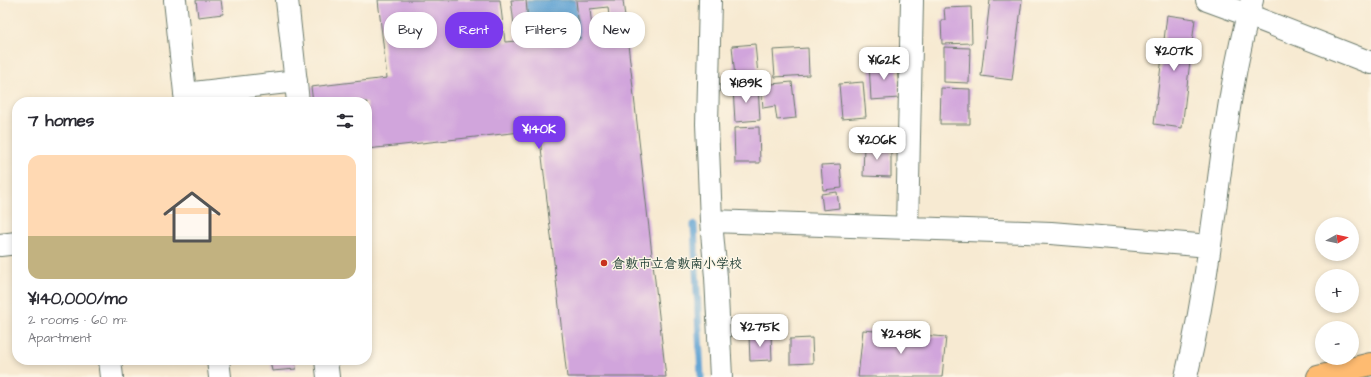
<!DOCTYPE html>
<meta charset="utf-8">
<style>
body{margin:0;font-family:"Architects Daughter","Klee One",sans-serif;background:#f2f2f3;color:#2b2b33;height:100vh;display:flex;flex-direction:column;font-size:15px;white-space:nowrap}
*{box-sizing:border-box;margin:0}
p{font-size:13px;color:#7c7c81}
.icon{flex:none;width:22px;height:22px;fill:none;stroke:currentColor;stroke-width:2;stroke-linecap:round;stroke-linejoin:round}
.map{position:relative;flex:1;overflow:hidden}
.panel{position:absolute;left:12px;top:97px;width:360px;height:268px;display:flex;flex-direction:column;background:#fff;border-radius:16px;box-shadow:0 2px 6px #0003}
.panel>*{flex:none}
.top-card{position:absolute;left:384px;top:12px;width:380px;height:36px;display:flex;gap:8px}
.needle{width:26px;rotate:82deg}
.buttons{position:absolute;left:1315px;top:217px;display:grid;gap:8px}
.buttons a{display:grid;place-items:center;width:44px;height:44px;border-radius:50%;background:#fff;box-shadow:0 2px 6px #0003;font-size:20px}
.price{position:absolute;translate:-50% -34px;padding:0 9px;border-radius:8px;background:#fff;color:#222;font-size:13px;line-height:26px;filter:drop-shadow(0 1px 2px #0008)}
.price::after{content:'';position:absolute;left:50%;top:24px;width:12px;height:9px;margin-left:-6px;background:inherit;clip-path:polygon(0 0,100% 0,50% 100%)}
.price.selected{background:#7c3aed;color:#fff}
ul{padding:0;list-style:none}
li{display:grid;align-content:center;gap:8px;height:212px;padding:0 16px}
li+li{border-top:1px solid #e1e1e2}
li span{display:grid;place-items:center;height:124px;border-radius:12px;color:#555}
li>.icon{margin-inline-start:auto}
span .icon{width:72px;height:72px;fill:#fffc;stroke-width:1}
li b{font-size:17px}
h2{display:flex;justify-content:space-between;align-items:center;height:48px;padding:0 16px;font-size:17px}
.tag{padding:0 14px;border-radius:16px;background:#fff;box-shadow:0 2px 6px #0003;font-size:14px;line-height:36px}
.tag.selected{background:#7c3aed;color:#fff}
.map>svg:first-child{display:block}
.water{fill:#5ea2d3;stroke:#3e7084}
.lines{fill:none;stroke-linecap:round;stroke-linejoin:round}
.stream{stroke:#5ea2d3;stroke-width:7}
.building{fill:#d1a5dc;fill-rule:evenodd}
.minor-casing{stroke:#6b7a6b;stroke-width:24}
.major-casing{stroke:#6b7a6b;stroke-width:24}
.minor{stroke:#fff;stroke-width:22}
.major{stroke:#febb71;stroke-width:22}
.poi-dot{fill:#c8321e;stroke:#fcf5e5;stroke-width:1.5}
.labels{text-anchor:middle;stroke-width:3;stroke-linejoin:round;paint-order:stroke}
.poi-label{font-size:13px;font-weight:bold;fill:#1f3d34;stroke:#fcf5e5;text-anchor:start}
</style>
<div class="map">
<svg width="1371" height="377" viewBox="0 0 1371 377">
<rect width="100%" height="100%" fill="#fcf5e5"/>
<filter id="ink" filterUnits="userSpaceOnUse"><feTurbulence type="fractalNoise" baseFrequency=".025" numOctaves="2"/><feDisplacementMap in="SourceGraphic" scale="8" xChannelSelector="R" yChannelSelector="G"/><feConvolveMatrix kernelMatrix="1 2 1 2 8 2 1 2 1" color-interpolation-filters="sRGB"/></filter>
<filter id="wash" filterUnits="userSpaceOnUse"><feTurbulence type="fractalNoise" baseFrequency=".012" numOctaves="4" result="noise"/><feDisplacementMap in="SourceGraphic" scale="16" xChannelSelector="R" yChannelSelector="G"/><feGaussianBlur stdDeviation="0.9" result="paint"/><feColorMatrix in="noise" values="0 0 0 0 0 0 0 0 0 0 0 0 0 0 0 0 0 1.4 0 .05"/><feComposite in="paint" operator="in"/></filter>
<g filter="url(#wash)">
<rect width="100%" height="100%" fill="#f7ead2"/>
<path class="water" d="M526,0H576L580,38L530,43Z"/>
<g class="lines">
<path class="stream" d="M694,225L701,377"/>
</g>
<g id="blocks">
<path class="building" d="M196,0H221L223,14L198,17Z
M378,0H500L505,42L516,41L511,0H526L530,43L580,38L576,0H623L666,377H567L539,130L367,149V102H313L311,87L387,78ZM608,7L611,36L593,37L590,9Z
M990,0H1022L1012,80L981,76Z
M971,7L972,43L942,44L941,20H945L944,8Z
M1167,15L1195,19L1182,128L1154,124Z
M755,44L758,75L735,77L732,46Z
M944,47L970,48L969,83L944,82Z
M808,48L809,75L775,77L773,50Z
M897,62L899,98L871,100L869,63Z
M792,82L796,118L777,120L775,106L763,108L761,85Z
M863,82L866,117L842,119L839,84Z
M758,86L760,120L735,122L733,88Z
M941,88L970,89V124H940Z
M759,127L760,163H735L734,128Z
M864,145H891V177L863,176Z
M840,164L842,188L823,190L821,165Z
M837,192L839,208L823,210L821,194Z
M863,330L946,337L942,377H858Z
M771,334L772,360L750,361L749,335Z
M812,338L813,363L790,364V339Z
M270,360H295L296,369L272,371Z"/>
</g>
</g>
<g filter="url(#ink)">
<use href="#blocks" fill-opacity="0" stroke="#6b7a6b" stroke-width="1"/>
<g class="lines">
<g class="minor-casing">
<path id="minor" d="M175,0L186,102
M287,0L298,102
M710,0L707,124L711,221L716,277L721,377
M1207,0L1248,15L1371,63
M185,94L296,81
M711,221L1051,233L1210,246
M907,228L912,0
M0,245L17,243
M110,360L112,377
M218,360L220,377
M326,360L328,377
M1186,377C1196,334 1204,289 1210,245C1222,163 1229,80 1252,0"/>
</g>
<g class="major-casing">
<path id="major" d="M1318,377L1371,364"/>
</g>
<use href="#minor" class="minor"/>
<use href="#major" class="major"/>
</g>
</g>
<circle class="poi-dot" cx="604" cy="263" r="4"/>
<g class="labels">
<g class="poi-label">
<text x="612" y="268">倉敷市立倉敷南小学校</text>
</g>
</g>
</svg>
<div class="buttons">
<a><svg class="needle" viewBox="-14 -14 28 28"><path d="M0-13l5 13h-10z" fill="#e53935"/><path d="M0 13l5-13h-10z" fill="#7c7c81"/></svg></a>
<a>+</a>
<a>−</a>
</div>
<b class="price" style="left:1174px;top:72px">¥207K</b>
<b class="price" style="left:884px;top:81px">¥162K</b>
<b class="price" style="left:746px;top:104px">¥189K</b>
<b class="price selected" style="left:539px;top:150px">¥140K</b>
<b class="price" style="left:877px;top:161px">¥206K</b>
<b class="price" style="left:760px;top:348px">¥275K</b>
<b class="price" style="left:901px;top:355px">¥248K</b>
<div class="top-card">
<a class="tag">Buy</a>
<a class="tag selected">Rent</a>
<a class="tag">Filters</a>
<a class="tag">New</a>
</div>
<section class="panel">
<h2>7 homes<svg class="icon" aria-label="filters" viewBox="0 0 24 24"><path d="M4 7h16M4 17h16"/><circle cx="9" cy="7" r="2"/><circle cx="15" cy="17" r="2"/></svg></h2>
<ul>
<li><span style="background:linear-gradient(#ffd9b3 65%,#c2b280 0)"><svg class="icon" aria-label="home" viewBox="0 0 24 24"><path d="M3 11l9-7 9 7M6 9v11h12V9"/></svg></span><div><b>¥140,000/mo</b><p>2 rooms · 60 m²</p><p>Apartment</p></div></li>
</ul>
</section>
</div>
